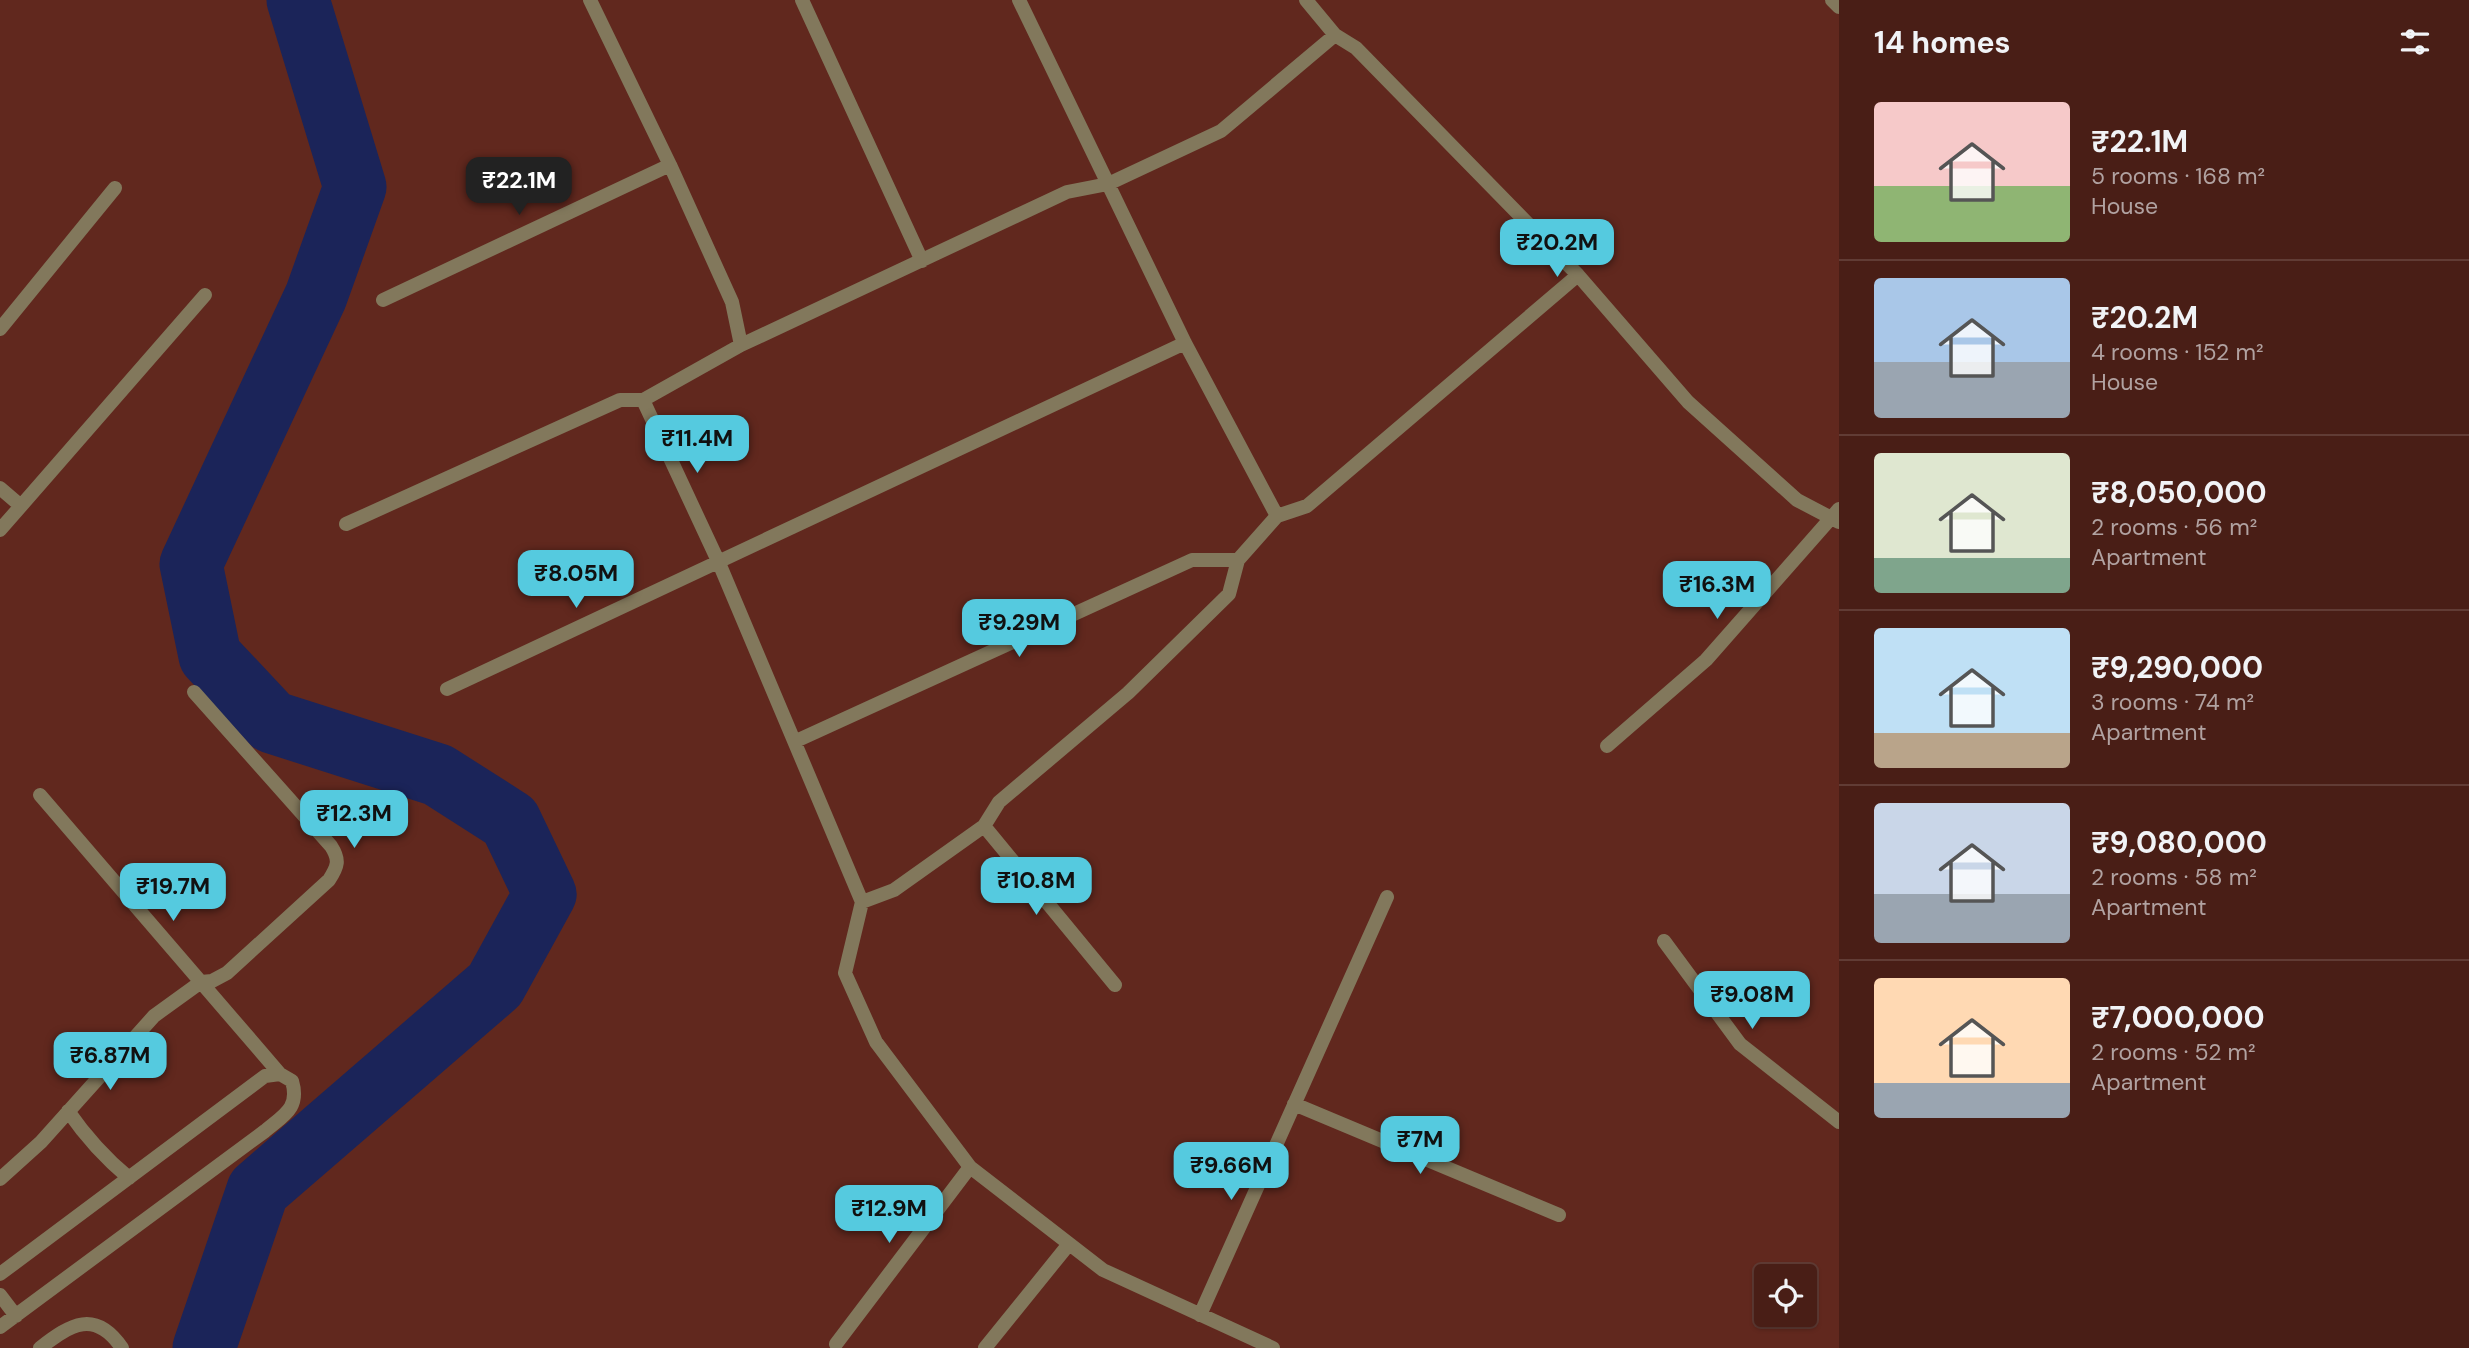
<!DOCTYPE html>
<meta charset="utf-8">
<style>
body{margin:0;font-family:"DM Sans",sans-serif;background:#532b23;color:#f1f3f6;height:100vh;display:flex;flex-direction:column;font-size:26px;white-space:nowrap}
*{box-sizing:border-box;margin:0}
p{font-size:23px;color:#b1a2a1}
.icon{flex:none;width:38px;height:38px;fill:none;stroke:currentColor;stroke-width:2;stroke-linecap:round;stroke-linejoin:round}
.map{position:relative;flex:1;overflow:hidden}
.panel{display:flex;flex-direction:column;background:#491e16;width:630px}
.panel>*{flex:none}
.fabs{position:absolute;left:1754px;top:1264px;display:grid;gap:14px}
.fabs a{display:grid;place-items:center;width:63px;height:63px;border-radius:7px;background:#491e16;box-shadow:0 2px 5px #0004,0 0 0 2px #613c35;font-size:35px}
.price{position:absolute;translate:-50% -60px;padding:0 16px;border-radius:14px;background:#55cadf;color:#111;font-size:23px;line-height:46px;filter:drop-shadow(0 2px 4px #0008)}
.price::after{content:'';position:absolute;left:50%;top:42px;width:21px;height:16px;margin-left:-10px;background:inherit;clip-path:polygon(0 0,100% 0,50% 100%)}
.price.current{background:#222;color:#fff}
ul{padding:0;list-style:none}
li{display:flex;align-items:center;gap:21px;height:175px;padding:0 35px}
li+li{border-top:2px solid #613c35}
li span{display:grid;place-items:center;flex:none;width:196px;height:140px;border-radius:7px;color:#555}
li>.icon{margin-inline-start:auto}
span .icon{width:84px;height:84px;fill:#fffc;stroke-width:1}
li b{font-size:30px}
h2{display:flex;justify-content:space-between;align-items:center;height:84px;padding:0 35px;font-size:30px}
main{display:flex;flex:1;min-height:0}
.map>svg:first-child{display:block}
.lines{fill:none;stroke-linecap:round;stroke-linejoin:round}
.river{stroke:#1b2459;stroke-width:63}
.street{stroke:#82785c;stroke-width:14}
</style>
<main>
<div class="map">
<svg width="1839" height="1348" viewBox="0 0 1839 1348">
<rect width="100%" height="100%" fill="#61281e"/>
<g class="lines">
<path class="river" d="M204,1348L258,1190L495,985L545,894L510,821L438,775L272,722L210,656L191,564L316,296L355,187L298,0"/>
<path class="street" d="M590,0L670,165L732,302L741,345
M802,0L922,261
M1019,0L1185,343L1277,516
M1306,0L1335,35L1356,48L1578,275L1688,402L1797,500L1839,522
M1832,0L1839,7
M383,300L670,165
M0,329L115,188
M643,400L719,563L862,902L845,973L876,1042L970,1167L1103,1270L1273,1348
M0,488L21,506
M346,524L620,400H643L741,345L1067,192L1108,184L1221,131L1335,35
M0,530L205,295
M447,689L1185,343
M796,741L1192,560H1238
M1607,746L1706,660L1839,509
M40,795L280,1074
M984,826L1115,985
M862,902L894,890L984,826L999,802L1128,693L1229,594L1238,560L1277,516L1307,506L1578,275
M1664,941L1740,1044L1839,1122
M1294,1104L1559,1215
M68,1111C86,1137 105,1158 129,1178
M0,1179L41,1142L154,1016L201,982L212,981L227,973L329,880C338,866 340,860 331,846L194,692
M0,1274L265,1076L280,1074L292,1081C300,1108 284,1115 265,1131L0,1327
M0,1295L16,1316
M1200,1315L1387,897
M836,1344L970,1167
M40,1348C71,1324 95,1309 122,1348
M985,1348L1069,1244"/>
</g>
</svg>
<div class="fabs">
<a><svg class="icon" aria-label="locate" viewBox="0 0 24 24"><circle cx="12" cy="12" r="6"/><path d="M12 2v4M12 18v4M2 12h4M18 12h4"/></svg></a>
</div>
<b class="price current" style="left:519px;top:217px">₹22.1M</b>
<b class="price" style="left:1557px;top:279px">₹20.2M</b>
<b class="price" style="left:697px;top:475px">₹11.4M</b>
<b class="price" style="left:576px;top:610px">₹8.05M</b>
<b class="price" style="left:1717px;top:621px">₹16.3M</b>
<b class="price" style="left:1019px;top:659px">₹9.29M</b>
<b class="price" style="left:354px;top:850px">₹12.3M</b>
<b class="price" style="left:1036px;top:917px">₹10.8M</b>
<b class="price" style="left:173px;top:923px">₹19.7M</b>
<b class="price" style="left:1752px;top:1031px">₹9.08M</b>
<b class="price" style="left:110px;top:1092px">₹6.87M</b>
<b class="price" style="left:1420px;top:1176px">₹7M</b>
<b class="price" style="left:1231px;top:1202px">₹9.66M</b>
<b class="price" style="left:889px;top:1245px">₹12.9M</b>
</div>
<section class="panel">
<h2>14 homes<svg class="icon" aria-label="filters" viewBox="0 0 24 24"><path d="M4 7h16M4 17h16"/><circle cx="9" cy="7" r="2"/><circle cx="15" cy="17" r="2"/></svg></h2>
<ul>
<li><span style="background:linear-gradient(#f6c9c9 60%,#8fb573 0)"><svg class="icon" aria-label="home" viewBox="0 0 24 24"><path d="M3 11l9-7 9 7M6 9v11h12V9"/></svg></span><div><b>₹22.1M</b><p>5 rooms · 168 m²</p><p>House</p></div></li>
<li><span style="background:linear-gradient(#a9c7e8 60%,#9aa5b1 0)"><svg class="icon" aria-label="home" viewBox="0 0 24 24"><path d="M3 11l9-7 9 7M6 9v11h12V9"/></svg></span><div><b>₹20.2M</b><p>4 rooms · 152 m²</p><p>House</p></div></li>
<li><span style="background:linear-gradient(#dfe7d0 75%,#7fa58c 0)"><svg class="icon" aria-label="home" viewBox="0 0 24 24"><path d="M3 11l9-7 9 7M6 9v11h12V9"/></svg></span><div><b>₹8,050,000</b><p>2 rooms · 56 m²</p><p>Apartment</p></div></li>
<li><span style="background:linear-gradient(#bfe0f5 75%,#b9a48a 0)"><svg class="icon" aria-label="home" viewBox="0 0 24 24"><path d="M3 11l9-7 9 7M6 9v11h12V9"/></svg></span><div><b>₹9,290,000</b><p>3 rooms · 74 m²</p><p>Apartment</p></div></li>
<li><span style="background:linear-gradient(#c9d6e8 65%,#9aa5b1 0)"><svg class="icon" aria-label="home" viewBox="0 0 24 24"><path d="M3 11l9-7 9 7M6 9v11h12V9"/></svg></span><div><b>₹9,080,000</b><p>2 rooms · 58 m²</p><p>Apartment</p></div></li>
<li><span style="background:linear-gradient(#ffd9b3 75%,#9aa5b1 0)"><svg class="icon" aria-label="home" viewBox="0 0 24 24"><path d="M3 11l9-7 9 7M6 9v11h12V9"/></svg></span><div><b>₹7,000,000</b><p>2 rooms · 52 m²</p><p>Apartment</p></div></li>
</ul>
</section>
</main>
